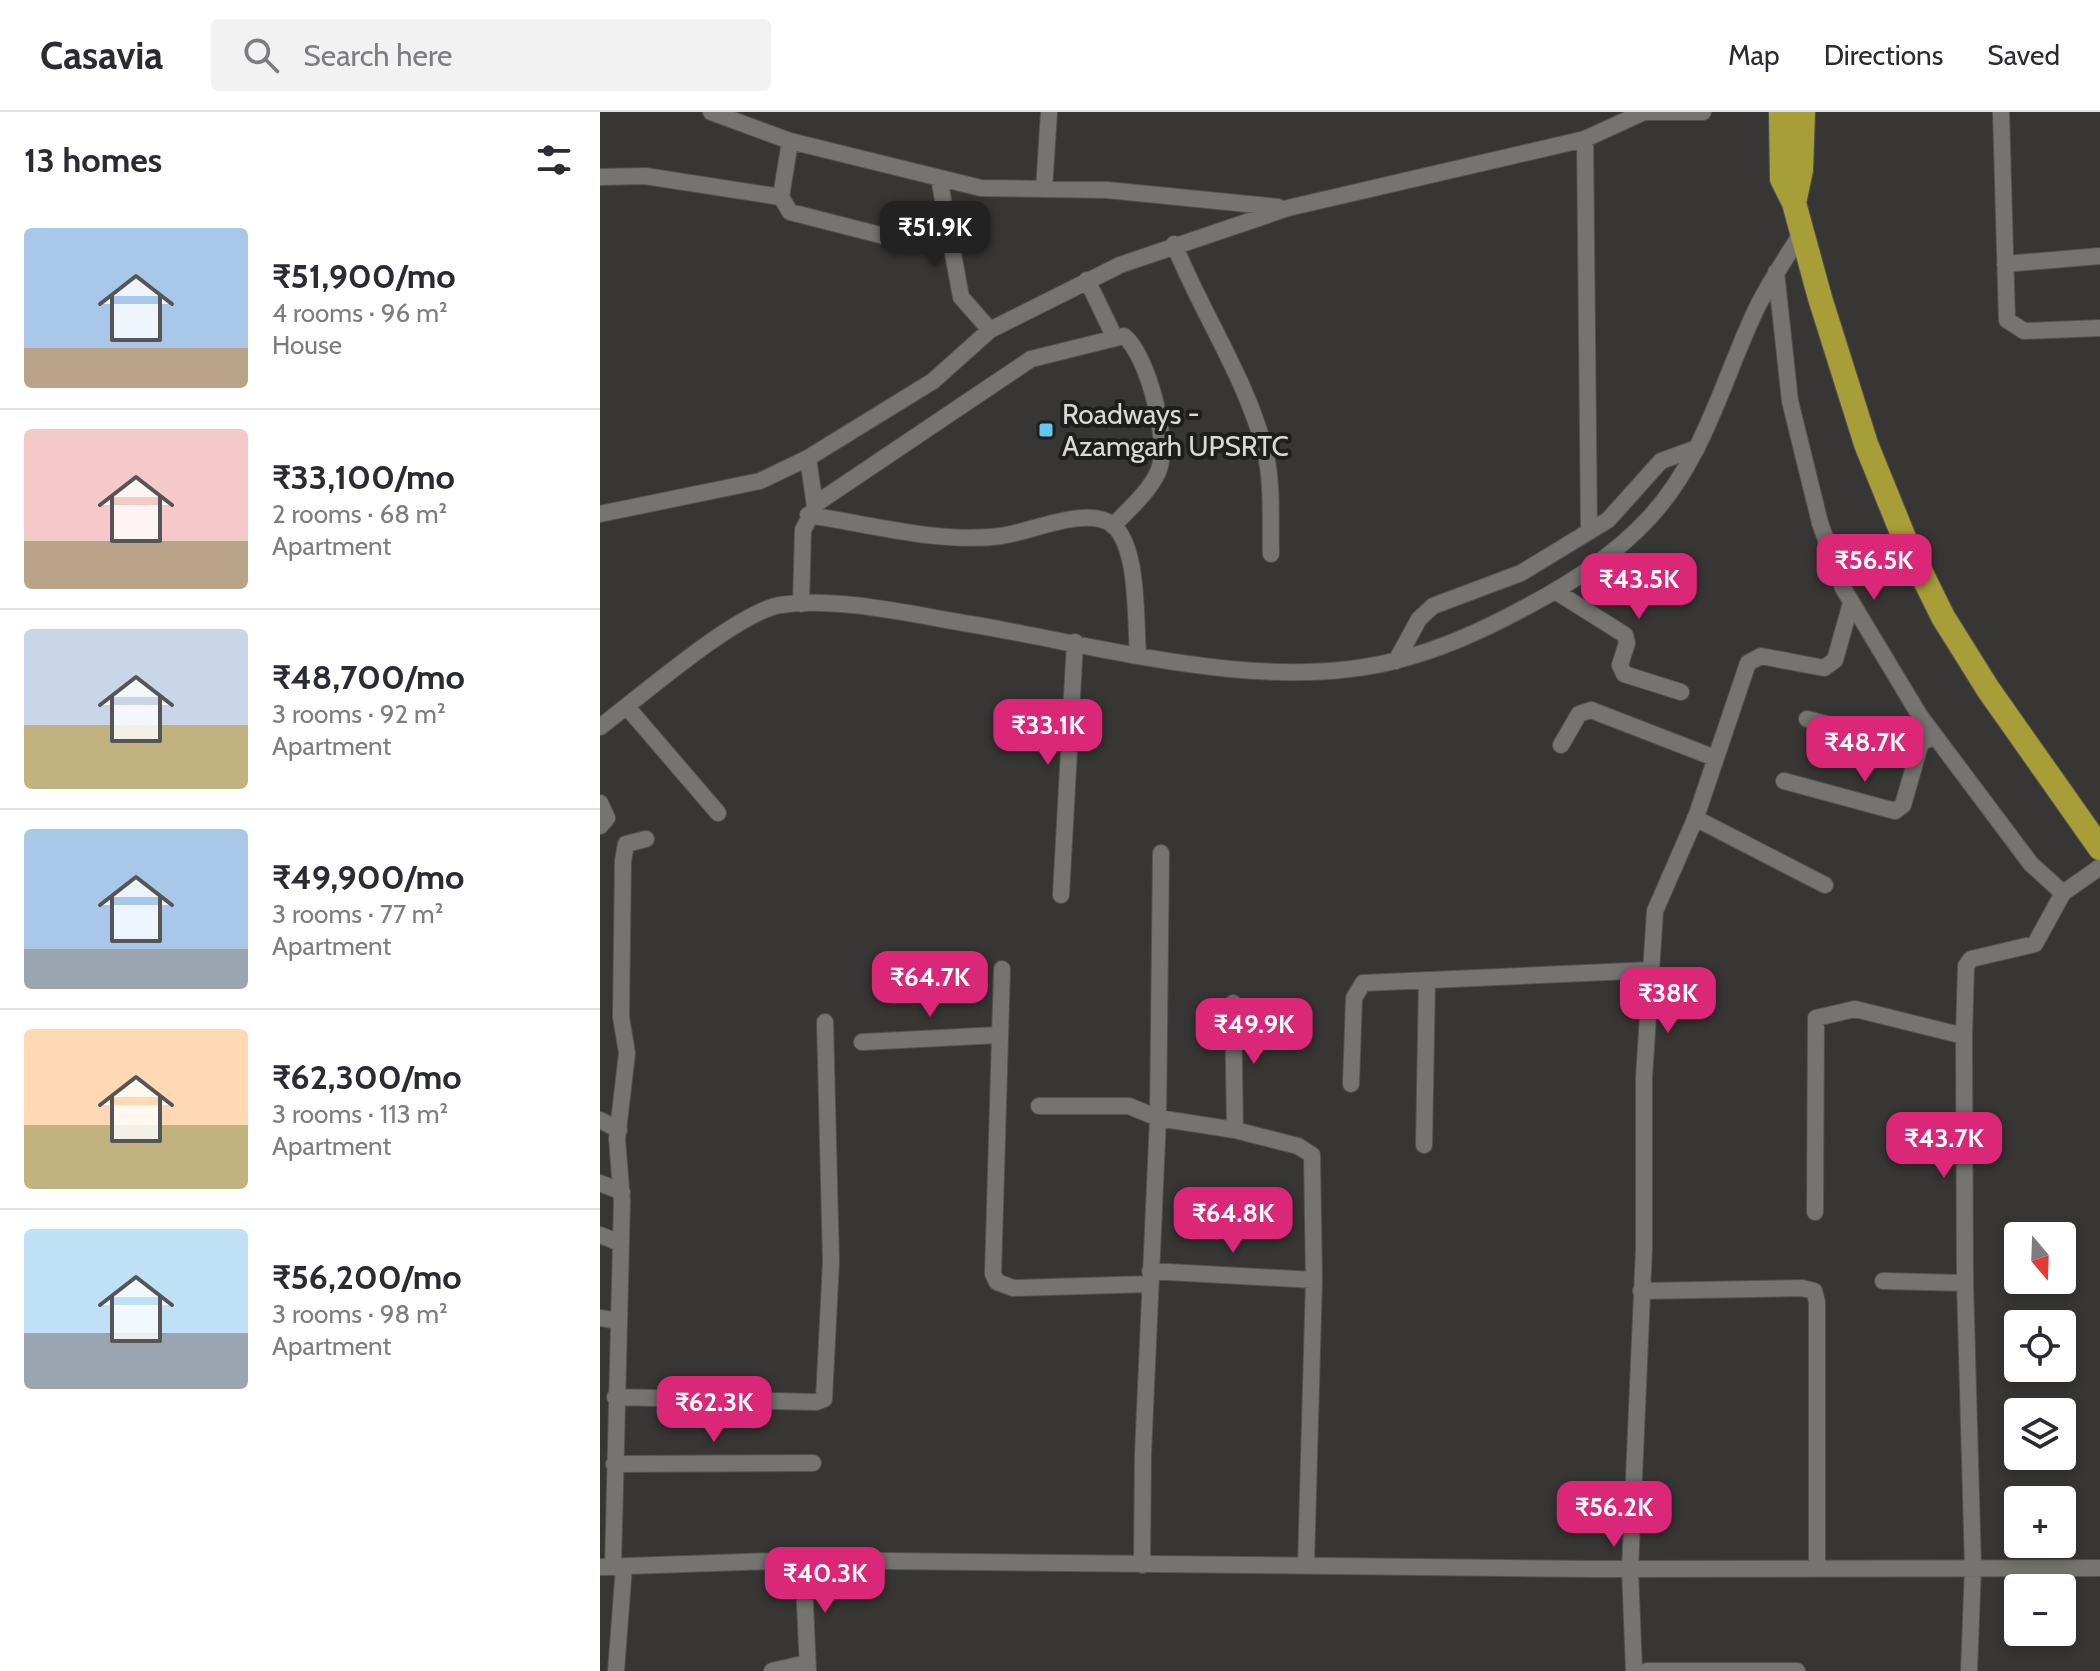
<!DOCTYPE html>
<meta charset="utf-8">
<style>
body{margin:0;font-family:Cabin,sans-serif;background:#f2f2f3;color:#2b2b33;height:100vh;display:flex;flex-direction:column;font-size:30px;white-space:nowrap}
*{box-sizing:border-box;margin:0}
p{font-size:26px;color:#7c7c81}
.icon{flex:none;width:44px;height:44px;fill:none;stroke:currentColor;stroke-width:2;stroke-linecap:round;stroke-linejoin:round}
.map{position:relative;flex:1;overflow:hidden}
.details{display:flex;flex-direction:column;background:#fff;width:600px}
.details>*{flex:none}
.needle{width:52px;rotate:161deg}
.tools{position:absolute;left:1404px;top:1110px;display:grid;gap:16px}
.tools a{display:grid;place-items:center;width:72px;height:72px;border-radius:8px;background:#fff;box-shadow:0 4px 12px #0003;font-size:40px}
.price{position:absolute;translate:-50% -68px;padding:0 18px;border-radius:16px;background:#db2777;color:#fff;font-size:26px;line-height:52px;filter:drop-shadow(0 2px 4px #0008)}
.price::after{content:'';position:absolute;left:50%;top:48px;width:24px;height:18px;margin-left:-12px;background:inherit;clip-path:polygon(0 0,100% 0,50% 100%)}
.price.selected{background:#222;color:#fff}
ul{padding:0;list-style:none}
li{display:flex;align-items:center;gap:24px;height:200px;padding:0 24px}
li+li{border-top:2px solid #e1e1e2}
li span{display:grid;place-items:center;flex:none;width:224px;height:160px;border-radius:8px;color:#555}
li>.icon{margin-inline-start:auto}
span .icon{width:96px;height:96px;fill:#fffc;stroke-width:1}
li b{font-size:34px}
h2{display:flex;justify-content:space-between;align-items:center;height:96px;padding:0 24px;font-size:34px}
header{display:flex;align-items:center;gap:48px;box-sizing:border-box;height:112px;padding:0 40px;background:#fff;border-bottom:2px solid #e1e1e2}
header strong{font-size:38px}
nav{display:flex;gap:44px;margin-inline-start:auto;font-size:28px}
.search{width:560px;height:72px;background:#f2f2f3;display:flex;align-items:center;gap:20px;box-sizing:border-box;padding:0 28px;border-radius:8px;color:#7c7c81;font-size:30px}
main{display:flex;flex:1;min-height:0}
.map>svg:first-child{display:block}
.lines{fill:none;stroke-linecap:round;stroke-linejoin:round}
.minor-casing{stroke:#525250;stroke-width:18}
.highway-casing{stroke:#525250;stroke-width:26}
.minor{stroke:#757471;stroke-width:16}
.highway{stroke:#a79e38;stroke-width:24}
.poi-dot{fill:#65c5ef;stroke:#1e1e1d;stroke-width:3}
.labels{text-anchor:middle;stroke-width:8;stroke-linejoin:round;paint-order:stroke}
.poi-label{font-size:28px;fill:#d9d9d7;stroke:#1e1e1d;text-anchor:start}
</style>
<header>
<strong>Casavia</strong>
<div class="search"><svg class="icon" aria-label="search" viewBox="0 0 24 24"><circle cx="10" cy="10" r="6"/><path d="M15 15l6 6"/></svg>Search here</div>
<nav><a>Map</a><a>Directions</a><a>Saved</a></nav>
</header>
<main>
<section class="details">
<h2>13 homes<svg class="icon" aria-label="filters" viewBox="0 0 24 24"><path d="M4 7h16M4 17h16"/><circle cx="9" cy="7" r="2"/><circle cx="15" cy="17" r="2"/></svg></h2>
<ul>
<li><span style="background:linear-gradient(#a9c7e8 75%,#b9a48a 0)"><svg class="icon" aria-label="home" viewBox="0 0 24 24"><path d="M3 11l9-7 9 7M6 9v11h12V9"/></svg></span><div><b>₹51,900/mo</b><p>4 rooms · 96 m²</p><p>House</p></div></li>
<li><span style="background:linear-gradient(#f6c9c9 70%,#b9a48a 0)"><svg class="icon" aria-label="home" viewBox="0 0 24 24"><path d="M3 11l9-7 9 7M6 9v11h12V9"/></svg></span><div><b>₹33,100/mo</b><p>2 rooms · 68 m²</p><p>Apartment</p></div></li>
<li><span style="background:linear-gradient(#c9d6e8 60%,#c2b280 0)"><svg class="icon" aria-label="home" viewBox="0 0 24 24"><path d="M3 11l9-7 9 7M6 9v11h12V9"/></svg></span><div><b>₹48,700/mo</b><p>3 rooms · 92 m²</p><p>Apartment</p></div></li>
<li><span style="background:linear-gradient(#a9c7e8 75%,#9aa5b1 0)"><svg class="icon" aria-label="home" viewBox="0 0 24 24"><path d="M3 11l9-7 9 7M6 9v11h12V9"/></svg></span><div><b>₹49,900/mo</b><p>3 rooms · 77 m²</p><p>Apartment</p></div></li>
<li><span style="background:linear-gradient(#ffd9b3 60%,#c2b280 0)"><svg class="icon" aria-label="home" viewBox="0 0 24 24"><path d="M3 11l9-7 9 7M6 9v11h12V9"/></svg></span><div><b>₹62,300/mo</b><p>3 rooms · 113 m²</p><p>Apartment</p></div></li>
<li><span style="background:linear-gradient(#bfe0f5 65%,#9aa5b1 0)"><svg class="icon" aria-label="home" viewBox="0 0 24 24"><path d="M3 11l9-7 9 7M6 9v11h12V9"/></svg></span><div><b>₹56,200/mo</b><p>3 rooms · 98 m²</p><p>Apartment</p></div></li>
</ul>
</section>
<div class="map">
<svg width="1500" height="1559" viewBox="0 0 1500 1559">
<rect width="100%" height="100%" fill="#373634"/>
<g class="lines">
<g class="minor-casing">
<path id="minor" d="M111,0L190,29L381,76L507,78L678,95
M1044,0H1103
M1401,0L1407,208L1424,219L1500,216
M985,27L989,419
M190,29L181,85L190,100L296,127
M0,65L45,64L181,85
M339,66L361,185L390,218
M444,77L449,0
M574,132C602,202 646,265 665,339C673,372 670,409 671,442
M1405,152L1500,144
M1176,160L1190,289L1220,411L1243,476L1320,604L1431,752L1463,781
M487,168L514,224
M208,346L215,394
M0,402L160,369L208,346L333,269L390,218L520,153L688,96L985,27L1044,0
M208,403C270,412 339,432 401,424C431,420 488,393 513,413C539,436 535,507 538,541
M955,479L1025,523L1027,531L1020,553L1024,562L1081,580
M201,492L203,418L217,391L431,247L524,224C548,243 571,332 558,360C549,380 528,398 513,414
M796,549L819,507L833,494L921,461L1008,408L1061,349L1097,336
M27,595L118,701
M1207,607L1298,630L1327,628
M0,615C39,586 138,499 181,493C235,484 315,503 370,512C501,534 667,583 798,548C842,537 886,517 926,495C970,472 1016,442 1050,405C1103,347 1121,274 1153,204C1166,175 1184,149 1201,122
M961,633L979,602L991,598L1115,646
M1184,669L1295,699L1303,693L1321,630
M0,691L7,706L0,714
M1095,706L1225,773
M461,783L475,530
M402,857L393,1162L397,1170L413,1176L550,1172
M633,891L635,1018
M262,930L399,923
M751,972L754,886L763,871L1052,858
M439,994H529L558,1006L635,1018L698,1034L712,1043L714,1168L706,1452
M0,1008L19,1018
M824,1033L827,868
M0,1071L22,1080
M1215,1100L1216,906L1255,897L1364,924L1366,854L1371,847L1435,832L1463,781L1500,755
M0,1123L20,1131
M550,1159L714,1168
M1283,1169L1365,1171L1364,924
M1365,1171L1373,1455L1369,1559
M1041,1179L1202,1176L1214,1179L1217,1190V1455
M0,1206L18,1209
M15,1285L216,1290L224,1287L231,1150L225,910
M14,1352L213,1351
M203,1448L208,1559
M542,1453L543,1342L558,1006L561,741
M0,1455L203,1448L992,1457L1500,1456
M13,1455L22,1089L17,1027L27,941L21,905L23,749L26,732L46,727
M16,1559L24,1455
M172,1559L207,1551
M1034,1559L1030,1457L1044,1136V965L1055,799L1096,705L1148,551L1161,544L1224,556L1235,548L1251,491
M1047,1559H1197"/>
</g>
<g class="highway-casing">
<path id="highway" d="M1181,0L1182,67L1194,91L1220,186L1266,332L1305,428L1343,505L1388,577L1500,736
M1194,91L1201,58L1203,0"/>
</g>
<use href="#minor" class="minor"/>
<use href="#highway" class="highway"/>
</g>
<rect class="poi-dot" x="438" y="310" width="16" height="16" rx="4"/>
<g class="labels">
<g class="poi-label">
<text x="462" y="312">Roadways -<tspan x="462" dy="32">Azamgarh UPSRTC</tspan></text>
</g>
</g>
</svg>
<div class="tools">
<a><svg class="needle" viewBox="-14 -14 28 28"><path d="M0-13l5 13h-10z" fill="#e53935"/><path d="M0 13l5-13h-10z" fill="#7c7c81"/></svg></a>
<a><svg class="icon" aria-label="locate" viewBox="0 0 24 24"><circle cx="12" cy="12" r="6"/><path d="M12 2v4M12 18v4M2 12h4M18 12h4"/></svg></a>
<a><svg class="icon" aria-label="layers" viewBox="0 0 24 24"><path d="M12 4l9 5-9 5-9-5zM3 14l9 5 9-5"/></svg></a>
<a>+</a>
<a>−</a>
</div>
<b class="price selected" style="left:335px;top:157px">₹51.9K</b>
<b class="price" style="left:1274px;top:490px">₹56.5K</b>
<b class="price" style="left:1039px;top:509px">₹43.5K</b>
<b class="price" style="left:448px;top:655px">₹33.1K</b>
<b class="price" style="left:1265px;top:672px">₹48.7K</b>
<b class="price" style="left:330px;top:907px">₹64.7K</b>
<b class="price" style="left:1068px;top:923px">₹38K</b>
<b class="price" style="left:654px;top:954px">₹49.9K</b>
<b class="price" style="left:1344px;top:1068px">₹43.7K</b>
<b class="price" style="left:633px;top:1143px">₹64.8K</b>
<b class="price" style="left:114px;top:1332px">₹62.3K</b>
<b class="price" style="left:1014px;top:1437px">₹56.2K</b>
<b class="price" style="left:225px;top:1503px">₹40.3K</b>
</div>
</main>
